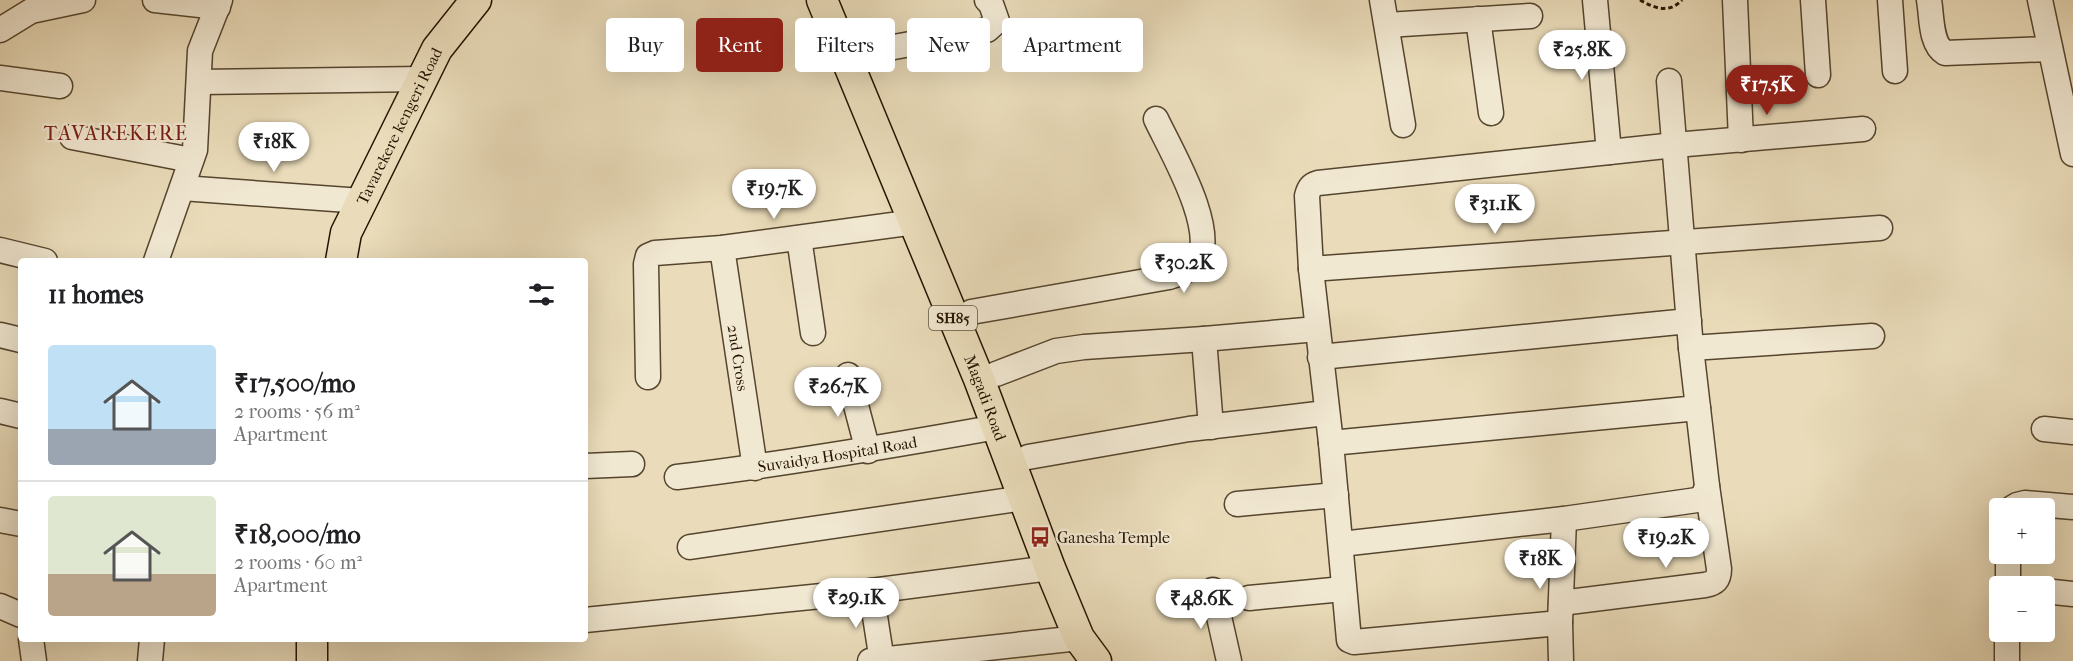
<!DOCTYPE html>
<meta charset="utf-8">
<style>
body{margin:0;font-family:"IM FELL French Canon",serif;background:#f6f6f6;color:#202124;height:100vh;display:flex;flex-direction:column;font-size:22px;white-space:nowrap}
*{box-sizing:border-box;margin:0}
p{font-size:20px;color:#757577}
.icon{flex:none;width:33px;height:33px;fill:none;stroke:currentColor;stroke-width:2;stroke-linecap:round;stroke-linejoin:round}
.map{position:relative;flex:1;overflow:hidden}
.side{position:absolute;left:18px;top:258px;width:570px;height:384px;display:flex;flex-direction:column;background:#fff;border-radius:6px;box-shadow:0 6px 24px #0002}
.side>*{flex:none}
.hud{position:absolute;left:606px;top:18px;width:570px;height:54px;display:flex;gap:12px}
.buttons{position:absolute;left:1989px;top:498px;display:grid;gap:12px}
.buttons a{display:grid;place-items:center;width:66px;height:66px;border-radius:6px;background:#fff;box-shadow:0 6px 24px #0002;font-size:30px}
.price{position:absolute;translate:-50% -51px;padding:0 14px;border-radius:21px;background:#fff;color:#222;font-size:20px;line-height:39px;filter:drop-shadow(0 2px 3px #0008)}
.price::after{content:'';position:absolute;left:50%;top:36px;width:18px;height:14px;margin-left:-9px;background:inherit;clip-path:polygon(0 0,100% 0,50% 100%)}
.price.on{background:#8f2418;color:#fff}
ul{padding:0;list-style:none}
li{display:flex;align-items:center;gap:18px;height:150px;padding:0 30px}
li+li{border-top:2px solid #e0e0e0}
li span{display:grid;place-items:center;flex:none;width:168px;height:120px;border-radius:6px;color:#555}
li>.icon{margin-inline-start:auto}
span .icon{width:72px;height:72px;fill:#fffc;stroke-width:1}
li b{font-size:26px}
h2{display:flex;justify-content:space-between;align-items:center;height:72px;padding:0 30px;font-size:26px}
.tag{padding:0 21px;border-radius:6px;background:#fff;box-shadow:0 6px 24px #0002;font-size:21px;line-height:54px}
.tag.on{background:#8f2418;color:#fff}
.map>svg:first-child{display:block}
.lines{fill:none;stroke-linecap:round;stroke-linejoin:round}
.minor-casing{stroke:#56452e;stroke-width:27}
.major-casing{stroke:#251300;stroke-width:33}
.path{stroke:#251300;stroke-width:3;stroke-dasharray:4.5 3;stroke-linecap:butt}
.minor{stroke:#f1e8d2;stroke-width:24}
.major{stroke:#eadcba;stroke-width:30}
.labels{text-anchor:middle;stroke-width:4.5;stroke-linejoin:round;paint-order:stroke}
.shield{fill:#f1e8d2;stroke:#62533f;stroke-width:1.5}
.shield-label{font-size:15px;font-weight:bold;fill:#251300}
.street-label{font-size:16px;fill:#251300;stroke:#f1e8d2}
.poi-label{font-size:16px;fill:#251300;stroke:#f1e8d2;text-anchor:start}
.quarter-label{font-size:20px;letter-spacing:1.5px;fill:#7a1f14;stroke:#f1e8d2}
</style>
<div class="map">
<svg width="2073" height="661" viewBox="0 0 2073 661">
<rect width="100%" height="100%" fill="#eadcba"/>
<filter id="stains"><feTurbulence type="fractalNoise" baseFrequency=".00333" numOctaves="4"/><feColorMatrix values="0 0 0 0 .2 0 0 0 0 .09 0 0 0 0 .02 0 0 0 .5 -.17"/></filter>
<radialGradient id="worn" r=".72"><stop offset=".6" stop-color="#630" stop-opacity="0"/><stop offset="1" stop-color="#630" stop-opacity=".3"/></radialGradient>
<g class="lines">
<g class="minor-casing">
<g id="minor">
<path d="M155,0L218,7"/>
<path d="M1382,0L1403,125"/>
<path d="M1595,0L1609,152"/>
<path d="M1735,0L1741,140"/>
<path d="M1813,0L1818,75"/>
<path d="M1890,0L1895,71"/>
<path d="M1929,0C1932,16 1930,44 1945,53L2050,49"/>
<path d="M2040,0L2073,154"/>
<path d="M1478,19L1491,113"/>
<path d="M1387,25L1530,16"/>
<path d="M0,30L31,11L83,0"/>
<path d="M864,55L894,47L987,30L997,21L991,4L987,0"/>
<path d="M0,78L60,86"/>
<path d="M199,82L422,79"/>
<path d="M72,137L191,160"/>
<path d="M182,188L362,201"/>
<path d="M799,238L813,333"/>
<path id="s1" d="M722,248L755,468"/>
<path d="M0,250L45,261"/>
<path d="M156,261L195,150L200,51L220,0"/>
<path d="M1311,269L1880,228"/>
<path d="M971,312L1169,277C1178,274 1191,270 1197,262C1219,231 1170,149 1156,119"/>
<path d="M0,335L21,340"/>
<path d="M1204,339L1211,427"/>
<path d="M1691,348L1872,336"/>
<path d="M1320,357L1689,321"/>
<path d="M996,374L1056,351L1084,347L1204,339L1317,329"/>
<path d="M848,375L868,451"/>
<path d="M648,377L646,264L648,256L655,253L722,248L915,222"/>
<path d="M0,411L21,416"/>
<path d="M2044,429L2073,432"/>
<path d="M1331,443L1698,408L1691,348L1669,81"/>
<path d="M1028,457L1189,429L1326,413"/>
<path d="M585,466L632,464"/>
<path id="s2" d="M677,477C785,464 891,446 997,427"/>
<path d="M1237,504L1336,495"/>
<path d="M2012,508L2017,505L2025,503L2073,507"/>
<path d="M0,520L21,524"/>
<path d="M1341,544L1564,519L1697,500L1704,495L1707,486L1698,408"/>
<path d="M690,547L1024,498"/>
<path d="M2008,586V554"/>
<path d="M1213,590L1229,661"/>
<path d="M871,591L882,661"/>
<path d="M2044,591L2073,594"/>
<path d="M1249,598L1343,589"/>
<path d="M1561,603L1705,585C1715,583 1719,580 1719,569L1707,486"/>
<path d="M0,606L21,615"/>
<path d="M585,620L871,591L1050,568"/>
<path d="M1560,623L1354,642L1349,640L1331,443L1311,269L1307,196C1309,188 1311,185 1318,183L1675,145L1863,129"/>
<path d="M31,639L34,661"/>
<path d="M150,661L152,639"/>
<path d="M870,661L1079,638"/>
<path d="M1561,661L1560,623L1564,519"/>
<path d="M2007,661V632"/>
</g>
</g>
<g class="major-casing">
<g id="major">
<path id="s3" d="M822,0L979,379L1050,568L1079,638L1096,661"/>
<path id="s4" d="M341,261L346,233L437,49L476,0"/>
<path d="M312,661V639"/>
</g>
</g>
<path class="path" d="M1640,0C1654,8 1669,14 1682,0"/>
<use href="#minor" class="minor"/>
<use href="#major" class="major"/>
</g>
<defs>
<g id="bus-bare" transform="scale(1.62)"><path d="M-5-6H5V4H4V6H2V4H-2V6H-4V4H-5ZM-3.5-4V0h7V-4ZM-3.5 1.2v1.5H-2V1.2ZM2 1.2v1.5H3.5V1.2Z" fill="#8f2418" stroke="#f1e8d2" stroke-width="2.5" paint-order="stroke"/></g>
</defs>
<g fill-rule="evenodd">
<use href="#bus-bare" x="1040" y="537"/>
</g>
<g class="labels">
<rect class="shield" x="929" y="306" width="48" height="24" rx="4.5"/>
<g class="shield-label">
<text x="953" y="323">SH85</text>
</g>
<g class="street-label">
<text dy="6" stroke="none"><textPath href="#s4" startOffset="148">Tavarekere kengeri Road</textPath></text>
<text dy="6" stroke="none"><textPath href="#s1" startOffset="111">2nd Cross</textPath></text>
<text dy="6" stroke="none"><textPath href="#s3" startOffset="430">Magadi Road</textPath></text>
<text dy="6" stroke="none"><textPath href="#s2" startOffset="162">Suvaidya Hospital Road</textPath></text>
</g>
<g class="poi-label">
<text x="1057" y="543">Ganesha Temple</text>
</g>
<g class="quarter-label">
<text x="116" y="140">TAVAREKERE</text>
</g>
</g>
<rect width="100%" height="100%" filter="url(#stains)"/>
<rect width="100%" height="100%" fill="url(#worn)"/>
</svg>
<div class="buttons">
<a>+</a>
<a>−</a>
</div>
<b class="price" style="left:1582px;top:81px">₹25.8K</b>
<b class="price on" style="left:1767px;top:116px">₹17.5K</b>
<b class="price" style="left:274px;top:173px">₹18K</b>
<b class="price" style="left:774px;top:220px">₹19.7K</b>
<b class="price" style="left:1495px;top:235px">₹31.1K</b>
<b class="price" style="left:1184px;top:294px">₹30.2K</b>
<b class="price" style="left:838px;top:418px">₹26.7K</b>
<b class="price" style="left:1666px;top:569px">₹19.2K</b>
<b class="price" style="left:1540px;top:590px">₹18K</b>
<b class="price" style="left:856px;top:629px">₹29.1K</b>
<b class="price" style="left:1201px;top:630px">₹48.6K</b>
<div class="hud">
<a class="tag">Buy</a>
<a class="tag on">Rent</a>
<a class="tag">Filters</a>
<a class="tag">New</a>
<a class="tag">Apartment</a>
</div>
<section class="side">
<h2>11 homes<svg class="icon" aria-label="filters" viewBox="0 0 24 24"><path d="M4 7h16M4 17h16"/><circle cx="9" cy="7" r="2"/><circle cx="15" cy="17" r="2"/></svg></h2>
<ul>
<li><span style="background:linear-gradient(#bfe0f5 70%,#9aa5b1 0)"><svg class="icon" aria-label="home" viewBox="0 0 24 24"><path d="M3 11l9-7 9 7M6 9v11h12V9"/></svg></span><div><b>₹17,500/mo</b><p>2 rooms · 56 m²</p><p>Apartment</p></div></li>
<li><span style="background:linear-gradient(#dfe7d0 65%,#b9a48a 0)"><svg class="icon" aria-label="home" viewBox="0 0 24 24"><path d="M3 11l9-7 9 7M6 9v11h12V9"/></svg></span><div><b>₹18,000/mo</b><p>2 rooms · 60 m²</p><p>Apartment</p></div></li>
</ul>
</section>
</div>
